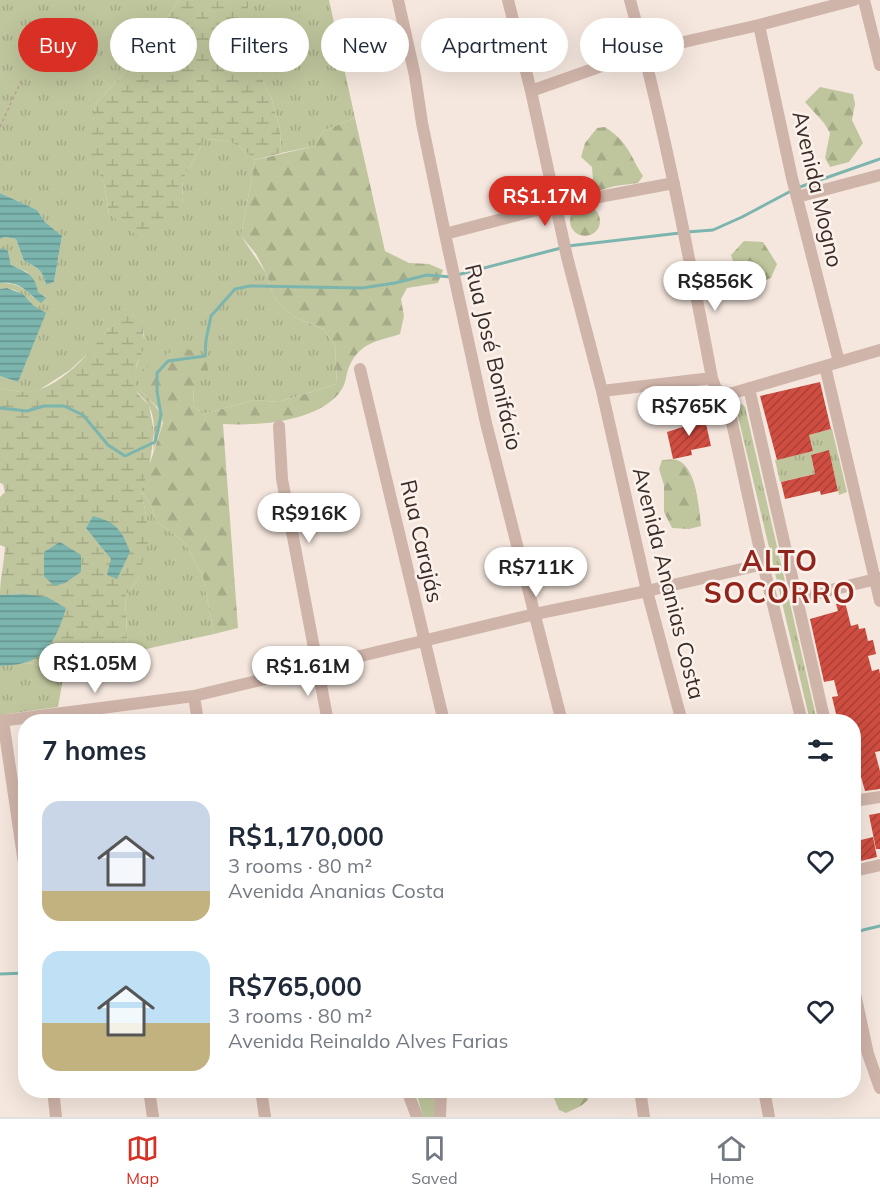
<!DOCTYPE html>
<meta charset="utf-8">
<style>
body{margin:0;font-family:Mulish,sans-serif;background:#f6f6f7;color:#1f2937;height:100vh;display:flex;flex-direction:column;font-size:22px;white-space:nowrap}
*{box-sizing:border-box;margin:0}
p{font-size:20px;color:#747a83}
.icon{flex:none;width:33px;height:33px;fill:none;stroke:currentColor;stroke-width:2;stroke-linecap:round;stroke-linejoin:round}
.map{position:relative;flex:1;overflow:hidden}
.details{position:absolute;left:18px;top:714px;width:843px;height:384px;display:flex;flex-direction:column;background:#fff;border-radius:24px;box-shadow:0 6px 24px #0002}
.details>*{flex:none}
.hud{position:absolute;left:18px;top:18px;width:844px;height:54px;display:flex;gap:12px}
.price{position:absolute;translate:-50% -51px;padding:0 14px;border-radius:21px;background:#fff;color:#222;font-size:20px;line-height:39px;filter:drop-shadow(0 2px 3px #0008)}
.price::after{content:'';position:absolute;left:50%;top:36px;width:18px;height:14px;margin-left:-9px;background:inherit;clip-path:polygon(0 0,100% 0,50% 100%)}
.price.active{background:#d93025;color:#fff}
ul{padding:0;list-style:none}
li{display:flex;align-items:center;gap:18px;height:150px;padding:0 24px}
li span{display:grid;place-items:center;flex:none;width:168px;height:120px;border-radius:18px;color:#555}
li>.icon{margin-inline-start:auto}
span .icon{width:72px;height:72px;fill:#fffc;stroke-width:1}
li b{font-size:26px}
h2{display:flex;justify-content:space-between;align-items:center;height:72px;padding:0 24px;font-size:26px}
.chip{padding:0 21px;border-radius:27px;background:#fff;box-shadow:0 6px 24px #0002;font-size:21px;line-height:54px}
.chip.active{background:#d93025;color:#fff}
.menu{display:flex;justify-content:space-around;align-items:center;height:84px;border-top:2px solid #e0e1e3;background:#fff;font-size:16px;color:#747a83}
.menu a{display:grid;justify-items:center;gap:3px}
.menu .active{color:#d93025}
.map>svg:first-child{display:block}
.grass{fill:url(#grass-tufts)}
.forest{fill:url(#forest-firs)}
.wetland{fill:url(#wetland-marsh)}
.park{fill:#bfc69d}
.water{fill:url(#water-rules)}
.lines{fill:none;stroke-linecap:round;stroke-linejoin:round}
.stream{stroke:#7bb5ae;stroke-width:3}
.building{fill:url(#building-hatch)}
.path{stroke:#bb9d93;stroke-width:1.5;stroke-dasharray:3 3;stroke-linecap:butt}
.minor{stroke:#cfb4a9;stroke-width:12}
.labels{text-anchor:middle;stroke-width:5;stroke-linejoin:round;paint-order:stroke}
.street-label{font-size:22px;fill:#3b2c29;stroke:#fcf2ec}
.district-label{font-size:28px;font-weight:bold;letter-spacing:1.5px;fill:#92241b;stroke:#fcf2ec}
</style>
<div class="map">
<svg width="880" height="1117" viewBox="0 0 880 1117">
<defs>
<pattern id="grass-tufts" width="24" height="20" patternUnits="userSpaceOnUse" patternTransform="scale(1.5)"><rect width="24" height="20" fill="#bfc69d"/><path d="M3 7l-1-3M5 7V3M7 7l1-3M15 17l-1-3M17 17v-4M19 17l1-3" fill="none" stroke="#a5aa87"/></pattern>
<pattern id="forest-firs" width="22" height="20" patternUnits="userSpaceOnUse" patternTransform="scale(1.5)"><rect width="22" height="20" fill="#bfc69d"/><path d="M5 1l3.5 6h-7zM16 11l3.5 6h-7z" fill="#a5aa87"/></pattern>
<pattern id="wetland-marsh" width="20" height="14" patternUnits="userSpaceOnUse" patternTransform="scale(1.5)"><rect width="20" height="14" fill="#bfc69d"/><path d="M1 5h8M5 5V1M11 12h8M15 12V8" fill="none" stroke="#a5aa87"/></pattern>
<pattern id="water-rules" width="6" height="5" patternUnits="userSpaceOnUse" patternTransform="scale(1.5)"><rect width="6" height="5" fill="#7bb5ae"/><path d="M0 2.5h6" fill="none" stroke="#66938e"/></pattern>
<pattern id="building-hatch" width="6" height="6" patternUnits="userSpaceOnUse" patternTransform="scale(1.5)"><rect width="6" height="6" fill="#d04d41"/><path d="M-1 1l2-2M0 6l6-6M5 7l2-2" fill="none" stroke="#aa4036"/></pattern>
</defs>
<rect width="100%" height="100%" fill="#f5e7de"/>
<path class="grass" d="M0,0H179L142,55L95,104L90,153L104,183L109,214L182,204L183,179L205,139C232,141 236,141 255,160L241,236L266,273L275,299L294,317L323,329L335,345L337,384L279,402L254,400L203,414L193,406L194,387L140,390C168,418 165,416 153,452C154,438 156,420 149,406C144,395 135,397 135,379C135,352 157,341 133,314L109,328L96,346L70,370L39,390L25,393L0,388V376L18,382L34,306C25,295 15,286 0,289V283C15,282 24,287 34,298L38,292L27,272L11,265L8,251L0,249V239L5,237L16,239L24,261C36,266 44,271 46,285L54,282L62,236L45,222L37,210L0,193Z
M248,0H329L355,118L323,131L315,146L281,153L280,129L271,97L254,62L248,28Z
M742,404L745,407L817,721H810L737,412L738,405Z
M832,429L847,492L839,495L829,451L811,455L815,474L780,482L775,460L813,451L811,442L806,443L804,436Z
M141,491L151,505L156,521L178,537L187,546L203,577L214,634L128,653L125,596L138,579L148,525Z
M25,663L65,667L58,707L0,715V666Z"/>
<path class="forest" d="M820,87L853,94L855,104L852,120L863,143L849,162L830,167L825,158L830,133L824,123L805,102Z
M355,118L385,251L409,263L429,264L443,270L438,283L407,288L401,299L404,316L400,334C376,342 360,342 349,367C346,374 346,383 342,389C321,422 258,426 223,424L238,628L214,634L203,577L187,546L178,537L156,521L151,505L141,491L163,423L159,409L140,390L142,370L180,346L205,356L209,374L194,387L193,406L203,414L254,400L279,402L337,384L335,345L323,329L294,317L275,299L266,273L256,254L241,236L255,160L315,146L323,131Z
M605,127C629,143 629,154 643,176L638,183L615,186L587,194V188L593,180L592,167L581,157L585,143L597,128Z
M570 221a15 15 0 1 1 30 0a15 15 0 1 1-30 0Z
M744,241L763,242L777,264L771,278L749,287L738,275L731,255Z
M662,460C666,460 673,459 677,460C697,467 699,509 701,526L689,529L672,528L664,512V485L659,469Z
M551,1091H589L588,1100L581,1106L566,1113L559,1110Z"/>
<path class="wetland" d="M179,0H248V28L254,62L271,97L280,129L281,153L255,160C236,141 231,141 205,139L183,179L182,204L142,239L109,214L104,183L89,153L95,104L142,55Z
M133,314L142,324L145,346L137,363L135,379L138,394L149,405L154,432L149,470L141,491L148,525V542L138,579L125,596L128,653L65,667L25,663L46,651L23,594L0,595C0,578 4,564 5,547L0,545V497L5,492L3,484L0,483V388C9,389 19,393 28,392C65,388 97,343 119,316Z"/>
<path class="park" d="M416,1091H436V1117H423Z"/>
<path class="water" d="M0,193L37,210L45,222L62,236L54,282L46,285C44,271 36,266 24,261L16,239L5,237L0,239Z
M2,248L8,251L11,265C27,272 35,275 38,292L46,298L41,303C25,291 21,281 0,283V249Z
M7,288L23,294L34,306L46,313L18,382L0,376V289Z
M93,516C116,522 122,530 130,552L117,579L107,575L111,559L86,528Z
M60,542L81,555V572L65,583L54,586L44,576V552Z
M23,594L47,597L66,608C59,631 50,656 24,663C17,665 8,665 0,666V595Z"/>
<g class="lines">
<path class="stream" d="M797,188L880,159
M687,232L713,230L742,217L791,191
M568,246L680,233
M457,275L561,248
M0,408L27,411L44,406H64L83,415L108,445L125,456L155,442L161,415L157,391V373L168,361L205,356L206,340L211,316L235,289L250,286L362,288L395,283L427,275L451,277
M854,934L863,930L880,926
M0,974L26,973"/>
</g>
<path class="building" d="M820,382L831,429L809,435L813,451L777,460L760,396Z
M704,415L711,446L691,450L692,455L673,459L667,432L686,426L684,418Z
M829,450L838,491L821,495L820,491L785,499L781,482L815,474L811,455Z
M845,602L851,626L858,624L859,629L865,628L868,641L873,640L876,654L868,656L872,671L879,669L880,674V751L875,752L880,771V789L865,791L861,777L856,778L854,769V722H838L832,697L838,696L834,680L824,682L810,619L838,611L836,604Z
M880,813V849H876L869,815Z
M873,837L877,857L861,861L857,841Z"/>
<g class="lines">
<path class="path" d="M0,127L22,79"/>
<path class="minor" d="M398,0L415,76L422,123L445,234L486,423L562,722
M508,0L531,91L567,257L602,391L647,591L682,722
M630,0C664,125 688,251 712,378L716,389L726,395L763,564L802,722
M864,0L880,65
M759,25L792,178L839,362
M531,91L644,51L759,25L854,0
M797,197L880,175
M445,234L556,205L674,183
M825,366L880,601
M360,369L444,722
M749,388L825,722
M602,391L712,378
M726,395L880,350
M279,426L282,479L328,722
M798,598L880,578
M194,696L198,722
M95,709L97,722
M3,720L26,877
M0,721L194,696L535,614L647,591L763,564
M854,801L880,797
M854,871L880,865
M854,989L868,1054L880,1088
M53,1090L56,1117
M149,1090L153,1117
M261,1090L265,1117
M407,1090L417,1117
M640,1090L644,1117
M764,1090L769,1117
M440,1117L441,1090"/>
</g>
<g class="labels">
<g class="street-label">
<text transform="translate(818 189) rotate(77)" y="8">Avenida Mogno</text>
<text transform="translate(494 357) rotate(77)" y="8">Rua José Bonifácio</text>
<text transform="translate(422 541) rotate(77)" y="8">Rua Carajás</text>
<text transform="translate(669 583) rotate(76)" y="8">Avenida Ananias Costa</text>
</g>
<g class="district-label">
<text x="780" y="571">ALTO<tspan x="780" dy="32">SOCORRO</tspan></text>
</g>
</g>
</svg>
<b class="price active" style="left:545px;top:227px">R$1.17M</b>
<b class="price" style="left:715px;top:312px">R$856K</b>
<b class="price" style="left:689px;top:437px">R$765K</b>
<b class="price" style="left:309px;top:544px">R$916K</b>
<b class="price" style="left:536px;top:598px">R$711K</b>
<b class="price" style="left:95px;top:694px">R$1.05M</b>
<b class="price" style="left:308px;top:697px">R$1.61M</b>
<div class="hud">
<a class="chip active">Buy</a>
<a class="chip">Rent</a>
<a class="chip">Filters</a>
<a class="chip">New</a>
<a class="chip">Apartment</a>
<a class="chip">House</a>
</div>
<section class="details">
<h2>7 homes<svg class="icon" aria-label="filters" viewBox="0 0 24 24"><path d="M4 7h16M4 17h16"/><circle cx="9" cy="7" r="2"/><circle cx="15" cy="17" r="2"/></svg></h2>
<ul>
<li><span style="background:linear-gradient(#c9d6e8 75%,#c2b280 0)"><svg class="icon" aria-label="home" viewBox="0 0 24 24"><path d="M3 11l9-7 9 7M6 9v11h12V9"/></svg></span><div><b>R$1,170,000</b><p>3 rooms · 80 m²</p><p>Avenida Ananias Costa</p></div><svg class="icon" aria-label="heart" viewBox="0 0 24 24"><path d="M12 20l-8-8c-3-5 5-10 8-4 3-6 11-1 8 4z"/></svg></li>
<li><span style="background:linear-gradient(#bfe0f5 60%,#c2b280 0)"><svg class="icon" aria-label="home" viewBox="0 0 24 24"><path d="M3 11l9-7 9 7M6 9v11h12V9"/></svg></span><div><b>R$765,000</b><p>3 rooms · 80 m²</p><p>Avenida Reinaldo Alves Farias</p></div><svg class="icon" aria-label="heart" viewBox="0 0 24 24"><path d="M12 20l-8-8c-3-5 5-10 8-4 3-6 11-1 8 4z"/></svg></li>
</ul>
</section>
</div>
<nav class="menu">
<a class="active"><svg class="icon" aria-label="map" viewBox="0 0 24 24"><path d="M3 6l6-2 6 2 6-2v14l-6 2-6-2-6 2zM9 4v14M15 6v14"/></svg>Map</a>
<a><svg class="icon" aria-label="saved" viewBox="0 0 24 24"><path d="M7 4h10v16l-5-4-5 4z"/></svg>Saved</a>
<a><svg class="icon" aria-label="home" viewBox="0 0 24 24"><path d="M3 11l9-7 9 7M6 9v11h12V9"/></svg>Home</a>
</nav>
